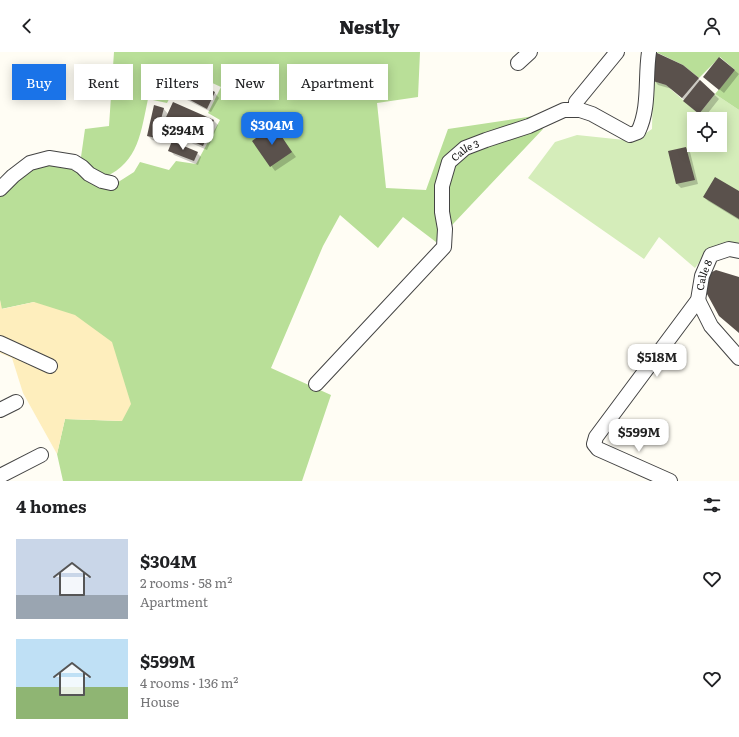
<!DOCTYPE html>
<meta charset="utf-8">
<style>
body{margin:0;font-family:Literata,serif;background:#f6f6f6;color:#202124;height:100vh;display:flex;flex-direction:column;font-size:15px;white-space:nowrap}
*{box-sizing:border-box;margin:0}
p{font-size:13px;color:#757577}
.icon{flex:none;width:22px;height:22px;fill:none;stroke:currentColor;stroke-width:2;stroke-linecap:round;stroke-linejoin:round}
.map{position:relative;height:429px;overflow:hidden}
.panel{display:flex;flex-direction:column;background:#fff;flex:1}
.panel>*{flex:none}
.guide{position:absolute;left:12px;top:12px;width:400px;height:36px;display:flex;gap:8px}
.fabs{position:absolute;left:687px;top:60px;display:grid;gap:8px}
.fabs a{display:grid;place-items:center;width:40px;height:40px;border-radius:0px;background:#fff;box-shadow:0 2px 10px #0003;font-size:20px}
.price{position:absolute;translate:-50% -34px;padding:0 9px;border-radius:8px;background:#fff;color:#222;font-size:13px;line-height:26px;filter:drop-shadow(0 1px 2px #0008)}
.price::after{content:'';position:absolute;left:50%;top:24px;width:12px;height:9px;margin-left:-6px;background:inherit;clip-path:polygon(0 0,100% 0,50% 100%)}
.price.active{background:#1a73e8;color:#fff}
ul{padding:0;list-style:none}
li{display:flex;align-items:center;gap:12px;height:100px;padding:0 16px}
li span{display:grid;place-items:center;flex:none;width:112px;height:80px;border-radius:0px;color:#555}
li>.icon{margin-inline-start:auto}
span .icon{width:48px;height:48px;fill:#fffc;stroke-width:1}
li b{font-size:17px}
h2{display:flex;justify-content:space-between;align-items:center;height:48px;padding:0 16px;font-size:17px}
.pill{padding:0 14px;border-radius:0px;background:#fff;box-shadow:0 2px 10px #0003;font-size:14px;line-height:36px}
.pill.active{background:#1a73e8;color:#fff}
header{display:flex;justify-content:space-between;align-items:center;height:52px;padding:0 16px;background:#fff;font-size:18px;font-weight:800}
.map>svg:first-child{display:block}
.green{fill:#d5edba;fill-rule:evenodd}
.forest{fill:#b9df98}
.sand{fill:#feeebd}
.shadow{fill:#0003}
.building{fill:#5a514c}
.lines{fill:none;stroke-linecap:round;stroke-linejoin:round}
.minor-casing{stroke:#434343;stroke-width:16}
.minor{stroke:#fff;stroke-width:14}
.labels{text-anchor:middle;stroke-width:4;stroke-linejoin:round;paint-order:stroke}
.street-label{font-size:10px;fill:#101010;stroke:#fff}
</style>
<header><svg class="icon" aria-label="back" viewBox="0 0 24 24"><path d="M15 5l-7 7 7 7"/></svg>Nestly<svg class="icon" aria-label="person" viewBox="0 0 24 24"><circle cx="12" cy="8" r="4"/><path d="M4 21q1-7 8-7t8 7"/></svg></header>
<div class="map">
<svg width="739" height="429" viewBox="0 0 739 429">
<rect width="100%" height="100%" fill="#fffdf4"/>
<path class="green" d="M653,29L666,33L699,62L715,42L739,58V193L708,198L695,216L659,185L644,207L528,126L555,90L577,83L634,89L652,77ZM694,67H720V93H694Z"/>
<path class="forest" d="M114,0H420L418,45L377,51L386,136L426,138L448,77L534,64L543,77L436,190L403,165L378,196L340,163L323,194L271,316L331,343L302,429H63L57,402L65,367L122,369L34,250L1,257L0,248V134L35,110L70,114L112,134L134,120L140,110L169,118L176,109L196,112L220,68L208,61L221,35L184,18L167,51L148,47C141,79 139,110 105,125L90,115L81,105L85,77L109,74Z
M656,0H739V58L715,42L735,18L720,5L699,26L683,13Z"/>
<path class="sand" d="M0,248L2,257L34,250L75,263L112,290L131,352L122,369L65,367L57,402L23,341L12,306L0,301Z"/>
<path class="shadow" d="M720,6L739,22L724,41L709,29Z
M186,26L215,41L219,46L211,60L183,46L178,41Z
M698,26L702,31L719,47L704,66L672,37L658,33L654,28Z
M173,51L214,69L218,73L207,98L167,80L164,77L160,90L152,88L148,84L163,56L168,62Z
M274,75L296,105L275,119L253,89Z
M686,96L690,100L698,132L681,136L677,132L669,100Z
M170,98L197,101L201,105L198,113L174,103Z
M739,141V168L708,149L704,145Z"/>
<path class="building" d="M655,0L683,13L699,26L682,46L666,33L653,29Z
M719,5L735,18L719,38L703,25Z
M186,25L215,40L207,57L177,41Z
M700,28L715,42L699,62L683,49Z
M173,50L214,68L203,94L161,76Z
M154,53L164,56L156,86L147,84Z
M274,73L292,100L270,115L252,89Z
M172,89L198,100L194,109L168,99Z
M686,95L695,128L676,132L668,99Z
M715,125L739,139V167L703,145Z
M716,218L739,225V281L719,264L707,242L704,233L708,222Z"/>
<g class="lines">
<g class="minor-casing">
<g id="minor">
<path d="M518,11L530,0"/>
<path d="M576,50L617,0"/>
<path d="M0,137L13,124L30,111L49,106L74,110L82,115L89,122L102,129L111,131"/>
<path d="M698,248L711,274L739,306"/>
<path d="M0,291L50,314"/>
<path id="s1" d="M316,332L444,195L445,177L442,160V134L449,110L465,96L486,88L529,74L564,58H580L592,62L630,83L638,80C650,56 645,26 649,0"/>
<path d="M0,358L16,350"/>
<path d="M0,424L41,403"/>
<path id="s2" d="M670,429L598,397L594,392L596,385L698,248L702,224L711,203L729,197L739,199"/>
</g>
</g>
<use href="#minor" class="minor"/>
</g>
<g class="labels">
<g class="street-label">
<text dy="4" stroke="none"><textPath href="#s1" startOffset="294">Calle 3</textPath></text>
<text dy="4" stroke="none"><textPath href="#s2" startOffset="289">Calle 8</textPath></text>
</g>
</g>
</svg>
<div class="fabs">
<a><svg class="icon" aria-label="locate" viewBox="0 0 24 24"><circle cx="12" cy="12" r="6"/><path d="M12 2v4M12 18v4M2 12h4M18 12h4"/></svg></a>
</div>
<b class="price active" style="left:272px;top:94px">$304M</b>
<b class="price" style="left:183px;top:99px">$294M</b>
<b class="price" style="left:657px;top:326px">$518M</b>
<b class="price" style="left:639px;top:401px">$599M</b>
<div class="guide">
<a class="pill active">Buy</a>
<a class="pill">Rent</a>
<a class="pill">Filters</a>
<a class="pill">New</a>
<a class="pill">Apartment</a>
</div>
</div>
<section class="panel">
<h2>4 homes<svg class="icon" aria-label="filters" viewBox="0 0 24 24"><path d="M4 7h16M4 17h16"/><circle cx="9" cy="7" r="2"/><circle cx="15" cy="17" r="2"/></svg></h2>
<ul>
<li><span style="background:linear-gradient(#c9d6e8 70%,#9aa5b1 0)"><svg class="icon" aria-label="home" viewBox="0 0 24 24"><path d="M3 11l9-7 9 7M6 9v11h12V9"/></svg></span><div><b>$304M</b><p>2 rooms · 58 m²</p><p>Apartment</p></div><svg class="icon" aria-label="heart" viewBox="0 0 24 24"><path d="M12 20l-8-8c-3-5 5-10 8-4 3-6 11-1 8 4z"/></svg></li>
<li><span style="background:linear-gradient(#bfe0f5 60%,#8fb573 0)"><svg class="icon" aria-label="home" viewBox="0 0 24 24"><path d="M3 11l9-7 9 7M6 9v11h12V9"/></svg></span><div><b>$599M</b><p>4 rooms · 136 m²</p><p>House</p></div><svg class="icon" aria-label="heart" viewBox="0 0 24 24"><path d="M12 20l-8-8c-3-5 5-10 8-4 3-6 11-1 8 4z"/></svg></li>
</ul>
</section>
